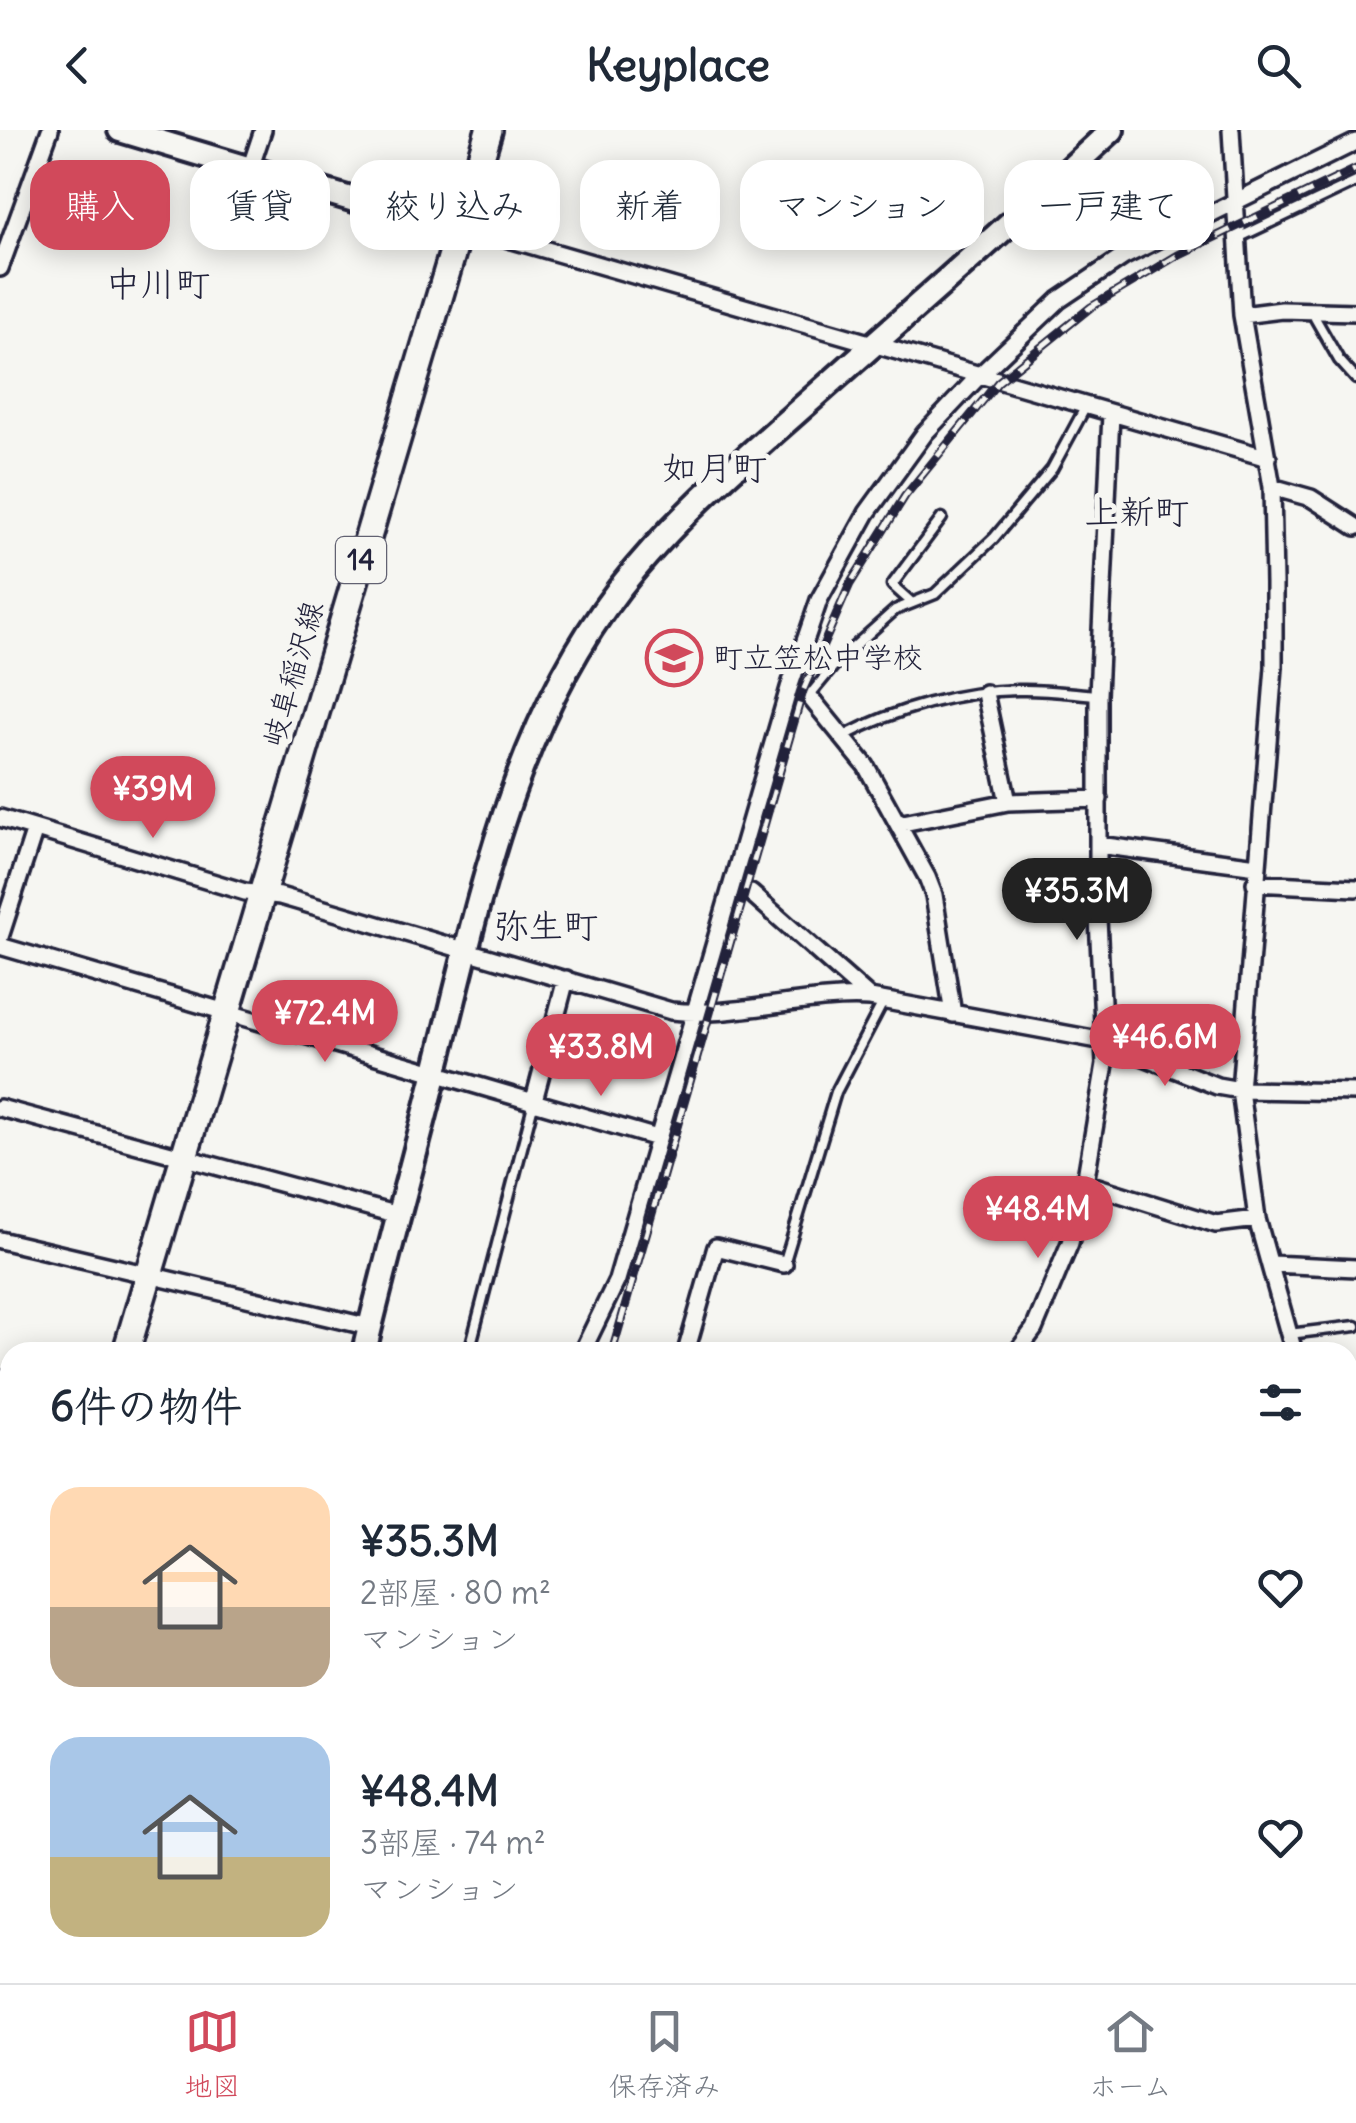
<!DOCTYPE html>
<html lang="ja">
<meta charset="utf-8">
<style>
body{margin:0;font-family:Delius,"Klee One",sans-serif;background:#f6f6f7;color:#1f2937;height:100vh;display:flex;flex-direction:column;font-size:38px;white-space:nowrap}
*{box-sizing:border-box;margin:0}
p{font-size:32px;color:#747a83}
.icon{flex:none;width:55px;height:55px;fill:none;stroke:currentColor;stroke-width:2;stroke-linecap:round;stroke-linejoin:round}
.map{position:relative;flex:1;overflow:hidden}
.panel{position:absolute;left:0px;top:1212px;width:1358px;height:642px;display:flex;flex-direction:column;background:#fff;border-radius:30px 30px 0 0;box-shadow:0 5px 25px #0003}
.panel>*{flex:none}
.banner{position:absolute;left:30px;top:30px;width:1298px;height:90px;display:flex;gap:20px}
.price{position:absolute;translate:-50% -85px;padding:0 22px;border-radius:35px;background:#d1495b;color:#fff;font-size:32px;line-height:65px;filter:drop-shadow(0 2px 5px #0008)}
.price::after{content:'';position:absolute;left:50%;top:60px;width:30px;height:22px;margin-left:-15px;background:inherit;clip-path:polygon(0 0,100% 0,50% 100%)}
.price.on{background:#222;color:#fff}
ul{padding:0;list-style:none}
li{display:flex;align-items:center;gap:30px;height:250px;padding:0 50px}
li span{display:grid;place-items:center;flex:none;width:280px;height:200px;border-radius:30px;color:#555}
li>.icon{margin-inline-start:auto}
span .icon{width:120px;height:120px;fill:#fffc;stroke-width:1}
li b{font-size:42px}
h2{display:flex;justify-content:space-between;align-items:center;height:120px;padding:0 50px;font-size:42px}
.chip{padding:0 35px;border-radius:30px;background:#fff;box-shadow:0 5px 25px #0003;font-size:35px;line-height:90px}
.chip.on{background:#d1495b;color:#fff}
header{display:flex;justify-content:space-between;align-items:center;height:130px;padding:0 50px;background:#fff;font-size:45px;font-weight:700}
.dock{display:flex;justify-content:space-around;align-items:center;height:140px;border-top:2px solid #e0e1e3;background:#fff;font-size:28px;color:#747a83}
.dock a{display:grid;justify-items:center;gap:5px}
.dock .on{color:#d1495b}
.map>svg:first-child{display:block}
.building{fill:#c2c2c4;stroke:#22223b;stroke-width:2.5}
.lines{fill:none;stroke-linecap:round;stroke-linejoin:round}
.lane-casing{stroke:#22223b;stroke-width:15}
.street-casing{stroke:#22223b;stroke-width:22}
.secondary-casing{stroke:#22223b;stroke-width:30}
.primary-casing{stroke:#22223b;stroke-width:32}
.lane{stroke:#f6f6f2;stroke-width:8}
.street{stroke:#f6f6f2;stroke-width:15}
.secondary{stroke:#f6f6f2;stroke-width:22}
.primary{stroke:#f6f6f2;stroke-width:25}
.rail-casing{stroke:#22223b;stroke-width:9}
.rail{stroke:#f6f6f2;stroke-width:5;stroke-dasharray:15;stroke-linecap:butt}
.labels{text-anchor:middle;stroke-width:10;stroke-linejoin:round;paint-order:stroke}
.shield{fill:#f6f6f2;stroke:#626272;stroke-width:2.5}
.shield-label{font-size:28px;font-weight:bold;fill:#22223b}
.poi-label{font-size:30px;fill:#22223b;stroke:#f6f6f2;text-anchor:start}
.street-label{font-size:30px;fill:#22223b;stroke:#f6f6f2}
.quarter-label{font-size:35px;fill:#22223b;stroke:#f6f6f2}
</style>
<header><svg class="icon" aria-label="back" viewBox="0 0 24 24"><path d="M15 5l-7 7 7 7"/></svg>Keyplace<svg class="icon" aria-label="search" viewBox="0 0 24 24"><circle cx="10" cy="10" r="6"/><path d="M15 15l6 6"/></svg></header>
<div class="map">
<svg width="1356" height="1853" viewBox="0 0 1356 1853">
<rect width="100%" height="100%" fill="#f6f6f2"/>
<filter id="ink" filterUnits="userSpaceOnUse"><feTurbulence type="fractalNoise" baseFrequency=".01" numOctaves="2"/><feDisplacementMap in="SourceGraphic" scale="20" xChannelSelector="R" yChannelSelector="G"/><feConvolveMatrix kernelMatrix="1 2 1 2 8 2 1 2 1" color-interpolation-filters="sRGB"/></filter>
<g filter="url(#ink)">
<path class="building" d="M14,1845H94L92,1853H11Z
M159,1845H186L184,1853H157Z
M349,1845H385L389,1846L386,1853H346Z"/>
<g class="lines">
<g class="lane-casing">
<path id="lane" d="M1238,108L1356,52
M1316,181L1315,188L1339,230L1356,249
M911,472L892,455L942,388
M809,566L838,531L895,480L935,464L994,408L1052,339L1086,276
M844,606C895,579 960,561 1018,560C1044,559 1071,563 1097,565
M784,1134L836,962L883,872
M1289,1204L1356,1196
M469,1222L533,975
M0,1574L10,1577
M310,1853L312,1845
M535,1853L541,1845"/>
</g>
<g class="street-casing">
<path id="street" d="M1231,0L1242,185L1272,357L1274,453V537L1240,960L1257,1089L1294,1222
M250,39L263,0
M460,95L1268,328
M0,138L50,0
M1242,185L1282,180L1356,182
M1272,357L1311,368L1356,397
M985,563L1008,672
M809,566L866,636L927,747L934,765L953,884
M0,688L245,762L280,766L671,881C738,888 803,864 870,868L1104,911L1217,956L1240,960L1356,962
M898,694L1008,672L1099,669
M1098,715L1257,736
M1255,753L1356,758
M751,763L870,868
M0,807L35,699
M0,816L657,1008
M533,974L566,849
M0,978L398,1085
M1085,1053L1216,1094L1257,1089
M0,1110L370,1197
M1271,1134L1356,1138
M582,1222L617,1150L789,558L819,470L867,383L925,303L979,246L1059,170L1123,127L1356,12
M686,1222L716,1117L784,1134
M1017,1222L1034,1199L1070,1113L1085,1053L1105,934L1098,788V565L1111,284
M0,1407L10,1409
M1348,1437L1356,1473
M1348,1651L1356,1636
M0,1736L10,1738
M420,1845L439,1853
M1121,1845L1143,1853
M781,1853L785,1845
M1076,1853L1079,1845
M1214,1853L1216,1845
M1301,1853L1302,1845"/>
</g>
<g class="secondary-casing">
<path id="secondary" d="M120,0L381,78L460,95
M364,1222C387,1124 415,1027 439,929C480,766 514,596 619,459C675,387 745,328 813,268C913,179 1014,92 1112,0
M0,1253L10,1255
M1348,1508L1356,1509
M201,1853L203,1845"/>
</g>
<g class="primary-casing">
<path id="primary" d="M126,1222L489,0
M0,1655L10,1620"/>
</g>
<use href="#lane" class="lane"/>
<use href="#street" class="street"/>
<use href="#secondary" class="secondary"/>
<use href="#primary" class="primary"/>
<g class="rail-casing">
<path id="rail" d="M612,1222L803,561L850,454L905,366L998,252L1091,177L1178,125L1356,39
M432,1853L434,1845"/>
</g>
<use href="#rail" class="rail"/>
</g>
</g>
<defs>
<g id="school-ring" transform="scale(2.875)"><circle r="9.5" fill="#f6f6f2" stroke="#d1495b" stroke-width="1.5"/><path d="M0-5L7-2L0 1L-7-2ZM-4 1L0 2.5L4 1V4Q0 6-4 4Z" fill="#d1495b"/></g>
</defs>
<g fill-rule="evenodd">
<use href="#school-ring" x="674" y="528"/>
</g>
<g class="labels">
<rect class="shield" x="336" y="407" width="50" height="46" rx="8"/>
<g class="shield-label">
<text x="361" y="440">14</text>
</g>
<g class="poi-label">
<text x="713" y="538">町立笠松中学校</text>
</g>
<g class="street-label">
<text transform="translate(293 544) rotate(-74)" y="10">岐阜稲沢線</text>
</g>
<g class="quarter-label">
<text x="158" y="166">中川町</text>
<text x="715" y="350">如月町</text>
<text x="1137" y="394">上新町</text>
<text x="546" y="808">弥生町</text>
</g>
</g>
</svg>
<b class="price" style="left:153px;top:711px">¥39M</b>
<b class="price on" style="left:1077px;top:813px">¥35.3M</b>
<b class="price" style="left:325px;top:935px">¥72.4M</b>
<b class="price" style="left:1165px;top:959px">¥46.6M</b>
<b class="price" style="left:601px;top:969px">¥33.8M</b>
<b class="price" style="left:1038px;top:1131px">¥48.4M</b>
<div class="banner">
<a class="chip on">購入</a>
<a class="chip">賃貸</a>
<a class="chip">絞り込み</a>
<a class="chip">新着</a>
<a class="chip">マンション</a>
<a class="chip">一戸建て</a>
</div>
<section class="panel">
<h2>6件の物件<svg class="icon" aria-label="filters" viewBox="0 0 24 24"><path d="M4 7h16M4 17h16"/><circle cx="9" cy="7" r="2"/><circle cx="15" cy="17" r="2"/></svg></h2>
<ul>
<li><span style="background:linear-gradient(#ffd9b3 60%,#b9a48a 0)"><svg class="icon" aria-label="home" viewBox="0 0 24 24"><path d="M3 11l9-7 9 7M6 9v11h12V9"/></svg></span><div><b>¥35.3M</b><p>2部屋 · 80 m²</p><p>マンション</p></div><svg class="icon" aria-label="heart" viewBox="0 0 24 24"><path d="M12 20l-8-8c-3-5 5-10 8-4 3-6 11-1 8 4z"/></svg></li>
<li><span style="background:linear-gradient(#a9c7e8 60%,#c2b280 0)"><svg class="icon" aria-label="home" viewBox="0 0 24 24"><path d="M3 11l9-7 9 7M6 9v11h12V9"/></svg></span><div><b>¥48.4M</b><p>3部屋 · 74 m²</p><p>マンション</p></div><svg class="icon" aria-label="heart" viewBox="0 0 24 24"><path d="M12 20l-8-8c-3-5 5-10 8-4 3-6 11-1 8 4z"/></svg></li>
</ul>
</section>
</div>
<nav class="dock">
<a class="on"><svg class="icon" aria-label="map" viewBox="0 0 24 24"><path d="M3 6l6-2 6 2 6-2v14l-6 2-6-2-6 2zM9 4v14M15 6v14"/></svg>地図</a>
<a><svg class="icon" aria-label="saved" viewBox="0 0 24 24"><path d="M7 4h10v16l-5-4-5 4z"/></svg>保存済み</a>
<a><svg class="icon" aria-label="home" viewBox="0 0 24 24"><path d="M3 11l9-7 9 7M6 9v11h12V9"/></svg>ホーム</a>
</nav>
